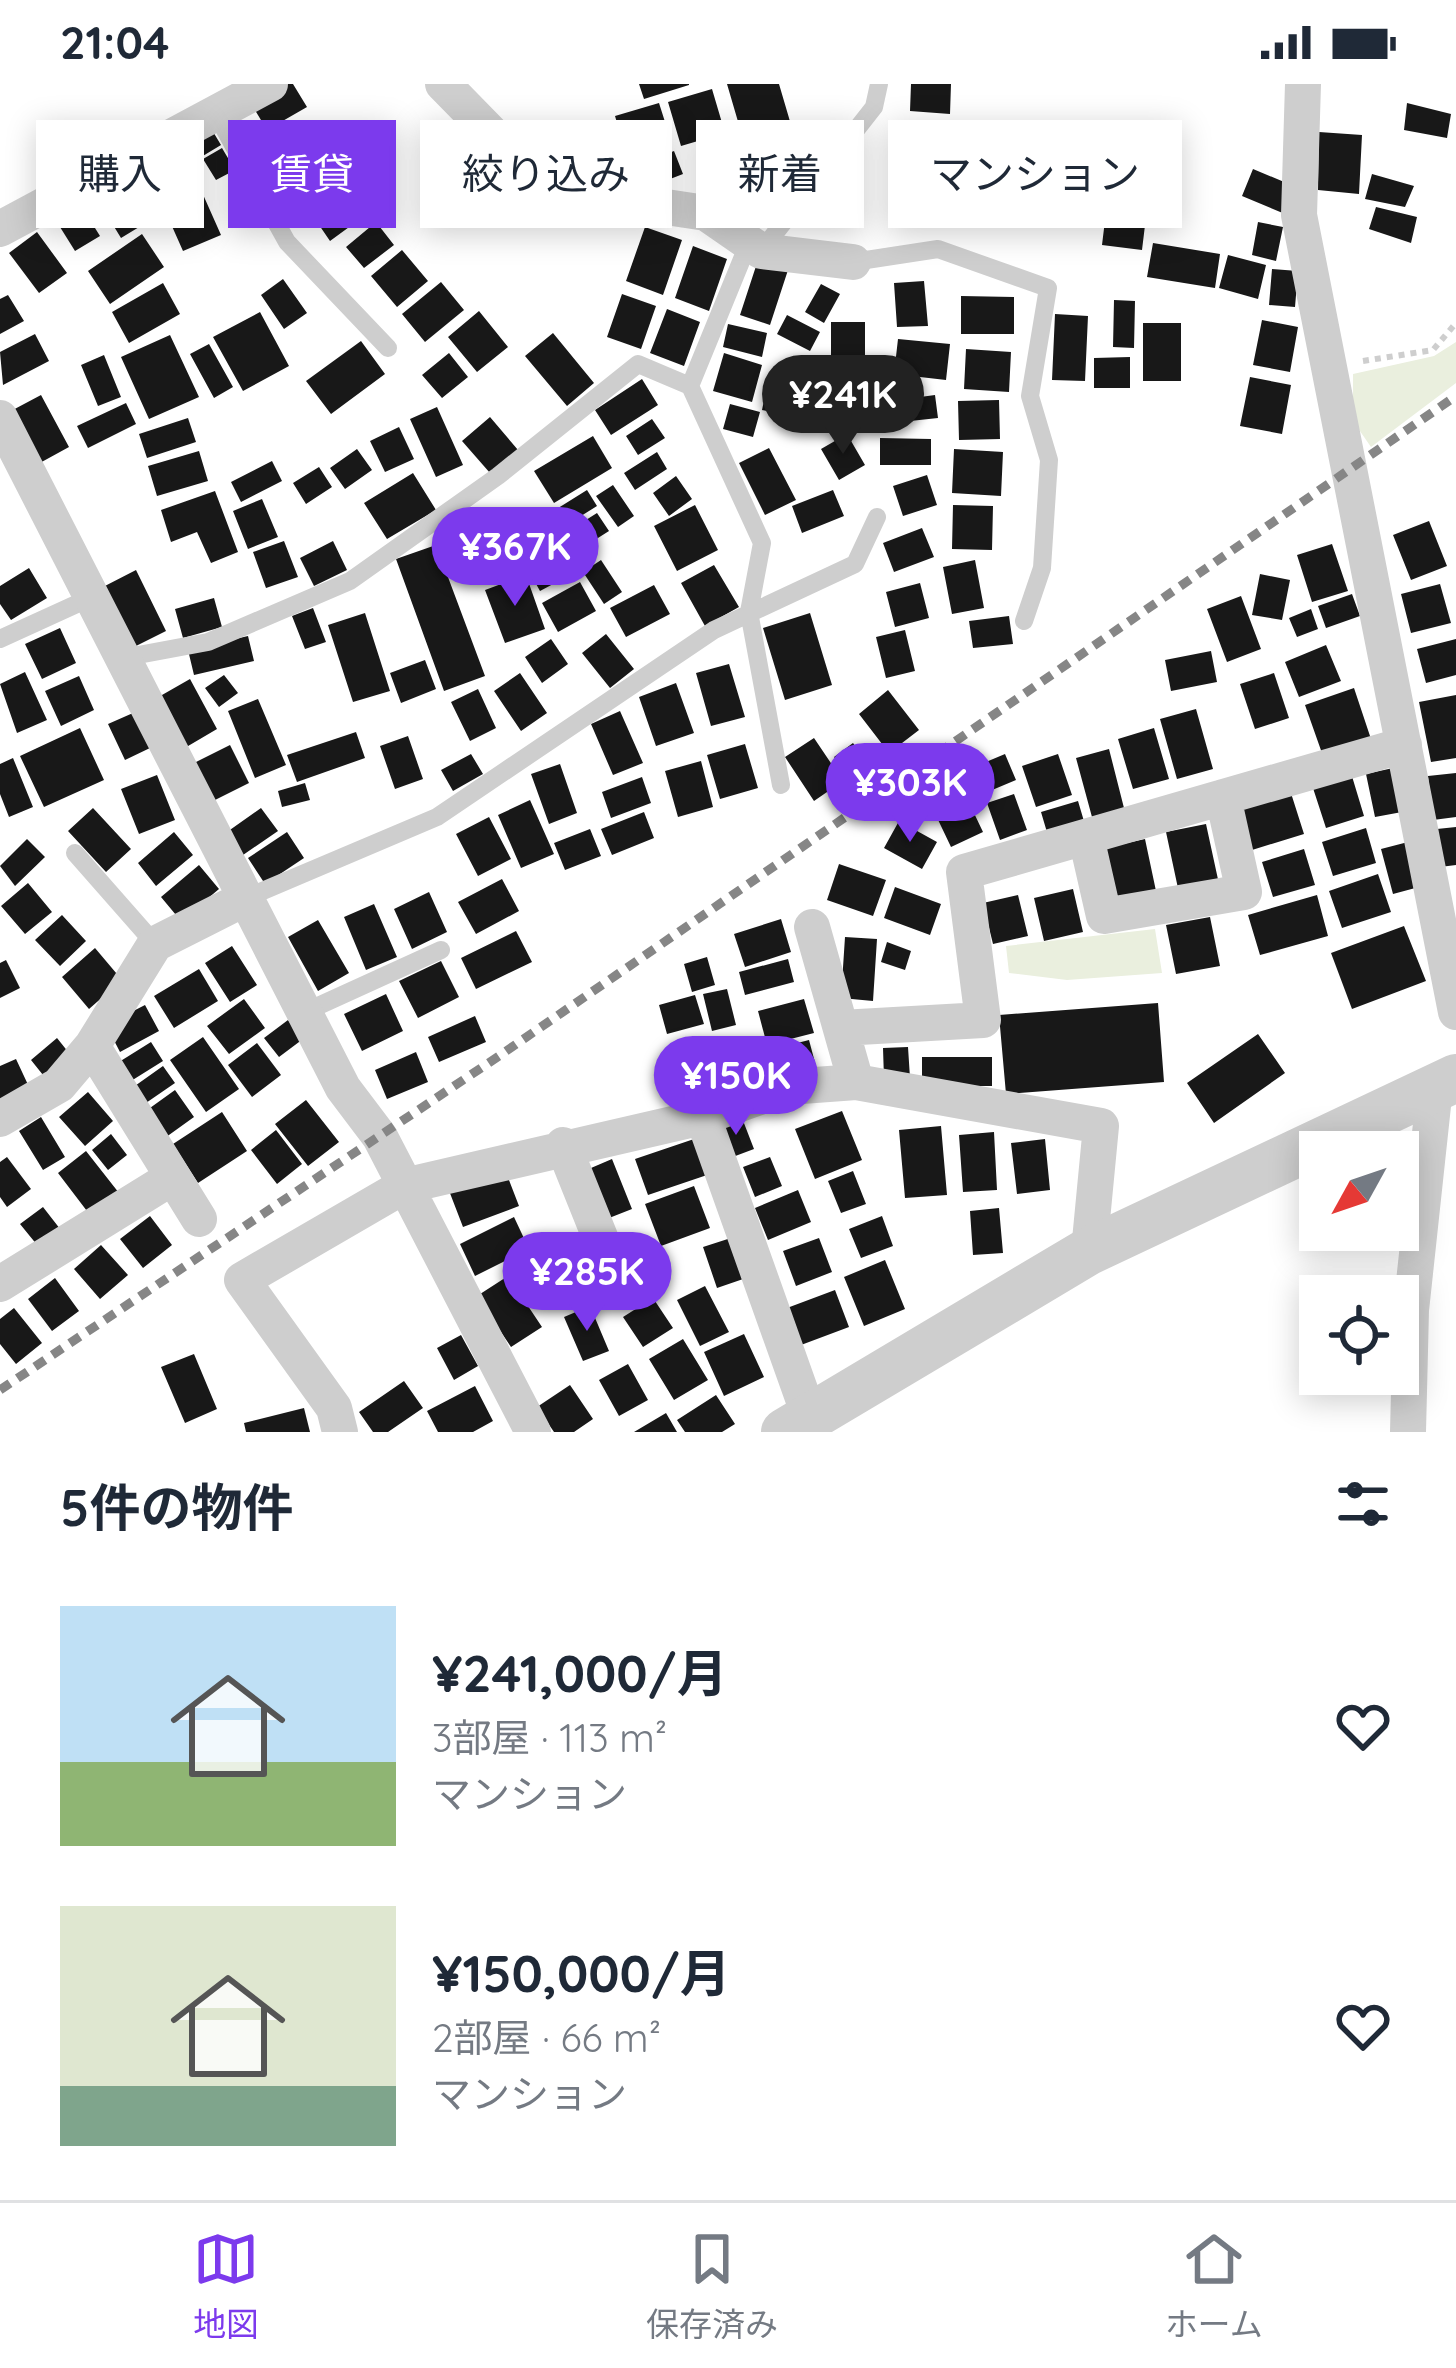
<!DOCTYPE html>
<html lang="ja">
<meta charset="utf-8">
<style>
body{margin:0;font-family:Quicksand,"Noto Sans JP",sans-serif;background:#f6f6f7;color:#1f2937;height:100vh;display:flex;flex-direction:column;font-size:45px;white-space:nowrap}
*{box-sizing:border-box;margin:0}
p{font-size:39px;color:#747a83}
.icon{flex:none;width:66px;height:66px;fill:none;stroke:currentColor;stroke-width:2;stroke-linecap:round;stroke-linejoin:round}
.map{position:relative;height:1348px;overflow:hidden}
.side{display:flex;flex-direction:column;background:#fff;flex:1}
.side>*{flex:none}
.top-card{position:absolute;left:36px;top:36px;width:1386px;height:108px;display:flex;gap:24px}
.needle{width:78px;rotate:230deg}
.fabs{position:absolute;left:1299px;top:1047px;display:grid;gap:24px}
.fabs a{display:grid;place-items:center;width:120px;height:120px;border-radius:0px;background:#fff;box-shadow:0 6px 30px #0003;font-size:60px}
.price{position:absolute;translate:-50% -102px;padding:0 27px;border-radius:42px;background:#7c3aed;color:#fff;font-size:39px;line-height:78px;filter:drop-shadow(0 3px 6px #0008)}
.price::after{content:'';position:absolute;left:50%;top:72px;width:36px;height:27px;margin-left:-18px;background:inherit;clip-path:polygon(0 0,100% 0,50% 100%)}
.price.active{background:#222;color:#fff}
ul{padding:0;list-style:none}
li{display:flex;align-items:center;gap:36px;height:300px;padding:0 60px}
li span{display:grid;place-items:center;flex:none;width:336px;height:240px;border-radius:0px;color:#555}
li>.icon{margin-inline-start:auto}
span .icon{width:144px;height:144px;fill:#fffc;stroke-width:1}
li b{font-size:51px}
h2{display:flex;justify-content:space-between;align-items:center;height:144px;padding:0 60px;font-size:51px}
.pill{padding:0 42px;border-radius:0px;background:#fff;box-shadow:0 6px 30px #0003;font-size:42px;line-height:108px}
.pill.active{background:#7c3aed;color:#fff}
.status{display:flex;justify-content:space-between;align-items:center;height:84px;padding:0 60px;background:#fff;direction:ltr}
.status svg{height:33px;fill:currentColor}
.menu{display:flex;justify-content:space-around;align-items:center;height:168px;border-top:3px solid #e0e1e3;background:#fff;font-size:33px;color:#747a83}
.menu a{display:grid;justify-items:center;gap:6px}
.menu .active{color:#7c3aed}
.map>svg:first-child{display:block}
.green{fill:#eaefde}
.building{fill:#181818}
.lines{fill:none;stroke-linecap:round;stroke-linejoin:round}
.path{stroke:#cecece;stroke-width:6;stroke-dasharray:6 6;stroke-linecap:butt}
.service{stroke:#cecece;stroke-width:18}
.minor{stroke:#cecece;stroke-width:36}
.tertiary{stroke:#cecece;stroke-width:48}
.rail{stroke:#868686;stroke-width:9;stroke-dasharray:12 9;stroke-linecap:butt}
</style>
<div class="status"><b>21:04</b><svg viewBox="0 0 49 12"><path d="M0 12V9h3v3zM5 12V6h3v6zM10 12V3h3v9zM15 12V0h3v12zM26 1h20v11H26zM47 4h2v5h-2z"/></svg></div>
<div class="map">
<svg width="1456" height="1348" viewBox="0 0 1456 1348">
<rect width="100%" height="100%" fill="#fff"/>
<path class="green" d="M1456,258V299L1371,363L1353,337V290L1434,272Z
M1155,845L1162,889L1067,896L1009,889L1006,862Z"/>
<path class="building" d="M279,0H293L307,23L267,46L250,18Z
M639,0H689V1L644,15Z
M727,0H779L804,85L756,99Z
M911,0H951L950,30L910,27Z
M712,5L725,49L681,62L668,18Z
M659,19L672,60L627,73L615,32Z
M1407,19L1451,30L1447,54L1404,46Z
M603,38L619,84L590,94L574,48Z
M209,41L221,61L178,87L166,67Z
M301,46L331,102L286,127L255,71Z
M1319,48L1362,51L1359,110L1318,106Z
M222,64L235,86L216,96L203,75Z
M674,67L683,90L647,104L638,81Z
M730,71L742,107L711,117L700,80Z
M1253,85L1296,103L1285,130L1242,112Z
M193,88L221,151L183,167L155,104Z
M1372,90L1414,102L1405,123L1365,115Z
M1110,95L1150,100L1142,166L1102,161Z
M126,101L149,137L121,154L99,118Z
M355,106L371,127L330,157L315,135Z
M80,120L100,152L75,167L55,135Z
M1376,123L1417,133L1411,159L1369,145Z
M376,138L394,161L364,184L346,163Z
M1258,138L1283,143L1276,177L1252,171Z
M645,143L682,156L663,211L626,197Z
M37,148L67,189L39,209L9,169Z
M142,150L164,183L110,220L88,187Z
M1153,159L1220,170L1215,204L1147,193Z
M693,162L727,175L709,227L675,214Z
M402,166L428,197L397,223L371,192Z
M1228,171L1266,181L1258,215L1219,204Z
M758,176L788,186L770,241L740,231Z
M1272,185L1298,187L1295,223L1269,221Z
M283,195L307,229L284,245L261,211Z
M924,197L928,242L897,243L894,199Z
M441,198L464,226L425,258L402,230Z
M163,199L180,230L129,259L112,228Z
M821,200L840,210L824,239L805,228Z
M622,210L656,222L641,265L607,253Z
M8,211L24,237L0,250V215Z
M961,212L1014,213V250H961Z
M1114,216L1135,217L1134,264L1113,263Z
M667,225L700,238L684,282L650,269Z
M479,227L508,263L477,288L448,253Z
M260,228L289,282L243,307L213,253Z
M1055,230L1088,232L1085,297L1052,296Z
M787,231L820,248L810,267L777,250Z
M1262,236L1298,243L1290,288L1253,281Z
M831,238H865V290H831Z
M1143,239H1181V297H1143Z
M728,240L767,249L762,273L723,263Z
M553,249L594,299L567,322L525,272Z
M35,250L49,277L3,301L0,268Z
M170,251L199,313L149,335L121,273Z
M898,255L950,260L946,296L894,290Z
M361,257L385,290L331,330L306,297Z
M209,260L233,303L214,314L190,270Z
M966,265L1011,268L1009,308L964,305Z
M449,269L468,293L442,314L422,291Z
M724,269L762,281L752,318L713,307Z
M104,271L121,313L98,322L81,281Z
M1130,273V304H1094V274Z
M770,288L800,294L793,332L762,326Z
M1250,293L1291,301L1282,350L1240,342Z
M642,295L658,321L611,351L595,326Z
M810,308L856,315L852,341L806,333Z
M41,311L69,363L38,380L9,328Z
M935,311L938,334L901,338L898,316Z
M999,316L1000,355L959,356L958,317Z
M126,319L136,340L88,364L77,342Z
M730,320L760,328L753,353L723,345Z
M437,323L463,381L436,393L410,335Z
M490,333L518,366L490,389L462,357Z
M188,334L196,358L147,374L139,350Z
M652,335L665,354L638,371L626,352Z
M399,343L414,375L385,388L370,357Z
M847,350L865,381L839,396L821,365Z
M593,352L612,384L554,419L534,387Z
M880,354L931,355V381H880Z
M769,364L796,416L765,431L739,379Z
M357,365L372,386L345,405L330,384Z
M954,365L1003,368L1001,412L952,409Z
M199,367L208,397L157,412L148,382Z
M657,368L667,385L635,406L624,389Z
M272,377L282,397L241,418L231,398Z
M319,383L332,403L306,420L293,399Z
M413,389L436,426L387,455L364,419Z
M927,391L937,421L903,432L893,402Z
M676,392L692,415L669,432L653,409Z
M613,401L634,432L618,443L596,412Z
M587,406L597,422L565,442L555,426Z
M833,406L844,432L802,449L792,422Z
M215,407L238,468L211,479L197,448L171,458L161,426Z
M262,415L278,453L248,465L233,427Z
M695,421L718,466L677,487L654,442Z
M953,421L993,422L992,466L952,465Z
M597,429L609,447L579,466L567,448Z
M1429,437L1447,482L1411,496L1393,451Z
M922,444L934,473L894,488L883,459Z
M550,454L570,491L540,507L520,471Z
M284,457L298,493L266,504L253,468Z
M333,457L347,486L314,502L300,474Z
M1332,460L1348,507L1312,518L1297,471Z
M436,461L485,592L444,607L396,475Z
M601,476L622,508L604,520L583,488Z
M975,476L984,524L952,530L943,483Z
M714,481L739,523L705,542L681,499Z
M29,484L47,514L11,536L0,520V502Z
M136,486L166,547L132,564L101,504Z
M1260,490L1290,496L1282,536L1252,531Z
M526,491L545,545L505,559L485,506Z
M580,498L596,527L558,548L542,519Z
M920,499L929,534L895,543L886,508Z
M1440,500L1451,539L1411,549L1401,510Z
M654,501L670,530L626,553L610,524Z
M1352,510L1360,532L1326,544L1318,522Z
M1241,512L1261,565L1227,578L1207,525Z
M214,514L222,543L183,554L175,525Z
M313,524L326,558L305,565L292,532Z
M1311,525L1318,545L1297,553L1289,534Z
M365,529L390,607L353,618L328,541Z
M810,529L832,601L785,616L763,544Z
M1009,532L1013,560L973,564L969,537Z
M60,544L76,579L42,595L25,560Z
M905,546L915,587L886,594L876,553Z
M606,550L634,585L610,604L582,569Z
M248,552L254,577L194,591L188,566Z
M551,555L568,580L542,599L525,573Z
M1456,555V591L1426,599L1417,565Z
M1326,561L1341,597L1299,613L1285,578Z
M1211,567L1217,598L1171,607L1165,576Z
M425,576L436,605L401,619L390,589Z
M729,580L745,633L711,642L696,589Z
M25,588L47,636L17,649L0,600Z
M520,589L547,629L521,647L494,607Z
M1274,589L1289,634L1255,645L1240,600Z
M224,591L238,609L219,623L205,604Z
M79,592L94,626L61,642L45,607Z
M190,595L217,645L183,665L155,615Z
M676,599L694,649L656,662L639,613Z
M1354,604L1371,655L1323,672L1305,621Z
M478,605L496,644L470,657L451,618Z
M888,606L919,646L889,669L859,630Z
M1456,611V674L1431,678L1419,618Z
M258,615L286,681L255,694L228,627Z
M1196,625L1213,685L1177,695L1160,635Z
M620,627L643,679L613,691L591,640Z
M133,629L150,664L125,676L108,640Z
M80,644L104,696L44,723L20,672Z
M1154,644L1169,695L1133,705L1118,655Z
M356,648L365,674L297,698L287,671Z
M408,652L423,695L395,705L380,662Z
M814,654L843,697L814,717L785,673Z
M853,659L868,680L849,694L834,673Z
M745,660L758,704L720,715L707,671Z
M230,661L249,699L211,718L192,680Z
M1109,665L1124,724L1092,733L1076,674Z
M471,670L483,690L453,707L441,686Z
M1005,670L1016,696L985,709L974,683Z
M1058,670L1072,711L1036,723L1022,682Z
M13,674L33,723L9,733L0,710V680Z
M701,677L713,723L678,733L665,687Z
M560,680L577,729L549,740L531,690Z
M1393,684L1402,728L1375,733L1366,690Z
M1351,689L1364,732L1326,744L1312,701Z
M1456,689V733L1433,736L1428,692Z
M157,691L175,736L139,750L121,705Z
M642,693L651,719L611,734L602,708Z
M305,699L310,716L282,723L278,707Z
M963,706L983,748L951,763L931,721Z
M1290,706L1304,750L1252,766L1238,722Z
M1014,710L1027,746L1000,756L987,719Z
M530,716L554,770L521,784L498,731Z
M1078,717L1086,744L1049,755L1041,728Z
M93,724L131,765L106,788L68,747Z
M261,724L278,747L243,771L227,748Z
M644,728L654,754L612,771L601,745Z
M489,733L511,775L478,792L456,750Z
M899,737L937,758L922,785L884,764Z
M1206,740L1219,800L1179,809L1166,748Z
M1456,743V781L1440,783L1437,745Z
M1366,744L1376,779L1333,792L1322,758Z
M590,745L601,772L565,786L554,759Z
M174,748L193,771L156,802L138,779Z
M287,748L304,774L265,800L248,774Z
M27,755L45,773L15,802L0,782Z
M1145,755L1156,807L1117,816L1105,764Z
M1408,758L1419,803L1393,810L1381,765Z
M1304,765L1315,801L1273,813L1262,778Z
M839,780L886,796L873,832L827,816Z
M199,781L219,805L181,837L161,813Z
M1378,790L1391,828L1342,844L1329,807Z
M502,795L519,827L476,850L458,818Z
M28,799L52,828L25,850L1,822Z
M895,803L941,820L930,851L884,834Z
M1073,805L1083,848L1044,857L1034,814Z
M429,808L447,848L412,865L394,825Z
M1018,811L1028,852L993,860L983,819Z
M1317,811L1328,852L1260,871L1248,831Z
M374,820L397,873L366,886L344,833Z
M62,831L86,857L60,882L35,856Z
M1210,833L1220,882L1176,890L1166,841Z
M781,835L791,868L745,883L734,850Z
M318,836L349,889L318,907L288,853Z
M1404,842L1426,897L1352,925L1331,869Z
M516,847L532,878L476,905L461,874Z
M845,853L877,855L873,917L841,914Z
M887,858L911,867L905,886L881,878Z
M232,862L257,901L230,918L205,879Z
M95,864L122,896L89,925L62,893Z
M707,873L715,901L692,908L684,880Z
M788,875L794,898L745,911L739,888Z
M6,876L20,904L0,914V879Z
M441,877L459,913L418,934L399,897Z
M199,885L218,917L174,944L154,912Z
M727,905L736,941L712,947L703,910Z
M386,910L403,947L362,967L344,930Z
M695,911L704,940L667,950L659,921Z
M244,915L265,944L229,970L207,942Z
M804,915L814,949L767,961L758,927Z
M1158,919L1164,998L1006,1010L999,931Z
M145,921L159,947L120,968L106,941Z
M475,932L486,958L439,978L428,953Z
M288,936L303,955L279,973L264,954Z
M1258,950L1285,989L1214,1039L1187,999Z
M711,952L717,976L675,987L668,963Z
M203,953L239,1005L206,1028L170,976Z
M57,954L73,974L47,996L31,976Z
M809,956L817,986L786,994L778,964Z
M151,958L163,977L131,997L119,978Z
M257,959L281,991L252,1013L228,981Z
M908,963L910,994L884,995L883,964Z
M416,968L428,998L387,1015L375,986Z
M749,973L756,999L733,1005L726,979Z
M922,973H992V1002H922Z
M16,975L30,1005L0,1018V982Z
M163,982L175,999L143,1021L132,1004Z
M720,982L727,1010L685,1021L677,992Z
M175,1006L194,1033L162,1056L143,1029Z
M88,1008L113,1037L85,1062L59,1033Z
M306,1016L339,1058L308,1082L275,1040Z
M842,1027L862,1076L815,1095L795,1045Z
M222,1028L247,1067L198,1099L173,1060Z
M41,1033L65,1073L43,1086L19,1047Z
M742,1034L754,1065L730,1074L718,1043Z
M941,1042L947,1111L905,1114L899,1046Z
M276,1046L302,1080L277,1100L251,1066Z
M994,1048L997,1106L963,1108L959,1051Z
M111,1050L127,1071L108,1086L92,1066Z
M697,1054L710,1090L648,1111L635,1075Z
M1045,1055L1050,1106L1017,1110L1011,1059Z
M86,1067L119,1109L90,1131L58,1089Z
M7,1073L31,1105L7,1123L0,1113V1078Z
M770,1073L782,1102L755,1113L743,1083Z
M612,1075L632,1125L604,1136L584,1087Z
M504,1083L519,1122L463,1143L448,1104Z
M853,1087L866,1120L841,1129L828,1097Z
M694,1102L710,1144L661,1162L645,1120Z
M798,1106L811,1138L768,1156L755,1124Z
M43,1123L64,1150L42,1167L20,1140Z
M999,1124L1003,1169L973,1171L970,1127Z
M150,1132L172,1161L143,1184L120,1155Z
M882,1132L893,1162L861,1174L849,1145Z
M514,1133L529,1165L475,1192L460,1160Z
M734,1153L749,1193L717,1204L703,1163Z
M819,1154L832,1188L796,1202L783,1167Z
M101,1161L128,1191L100,1215L74,1185Z
M575,1171L592,1212L564,1223L547,1182Z
M885,1176L905,1225L864,1242L844,1193Z
M508,1192L542,1243L511,1263L477,1212Z
M55,1194L79,1227L52,1247L28,1215Z
M705,1202L729,1248L700,1262L677,1216Z
M835,1206L849,1243L801,1261L787,1224Z
M653,1214L673,1244L643,1263L623,1233Z
M590,1222L609,1267L583,1277L564,1233Z
M14,1224L42,1259L16,1280L0,1260V1235Z
M744,1250L764,1293L724,1312L704,1268Z
M461,1251L478,1282L454,1296L437,1264Z
M683,1255L708,1296L674,1316L649,1275Z
M194,1270L217,1325L185,1339L161,1283Z
M628,1280L648,1316L619,1332L599,1296Z
M404,1297L423,1324L388,1348H373L359,1328Z
M570,1301L593,1335L574,1348H554L537,1323Z
M475,1302L493,1337L473,1348H438L427,1327Z
M716,1311L735,1340L722,1348H685L677,1336Z
M304,1324L310,1348H246L244,1339Z
M666,1329L677,1348H634Z"/>
<g class="lines">
<path class="path" d="M1363,277L1433,266L1456,239"/>
<path class="service" d="M216,30L287,158L388,264
M749,158L690,302L762,459L749,528L781,701
M761,167L874,23L879,0
M853,178L938,165L1048,204L1030,312L1049,376L1042,484L1024,537
M0,555L92,513
M122,574L208,558L350,497L498,392L638,280L690,302
M75,769L155,860
M246,814L437,733L714,546L855,480L877,433
M305,928L441,866"/>
<path class="minor" d="M443,0L493,51L626,117L706,129L761,167L853,178
M1303,0L1299,131L1456,928
M0,145L270,0
M0,334L343,1004L380,1053L533,1348
M1086,753L1104,832L1244,808L1223,713
M812,843L856,998
M841,944L983,936L964,788L1404,661
M703,1033L809,1331
M0,1035L59,1001L92,962
M563,1061L616,1193
M199,1135L92,962L155,860L246,814
M0,1200L173,1093
M340,1348L334,1324L242,1196L404,1102L703,1033L788,1003L856,998L1101,1042L1089,1167
M1408,1348L1411,1226L1435,1003"/>
<path class="tertiary" d="M785,1348L1089,1167L1456,994"/>
<path class="rail" d="M0,1306L499,972L1456,312"/>
</g>
</svg>
<div class="fabs">
<a><svg class="needle" viewBox="-14 -14 28 28"><path d="M0-13l5 13h-10z" fill="#e53935"/><path d="M0 13l5-13h-10z" fill="#747a83"/></svg></a>
<a><svg class="icon" aria-label="locate" viewBox="0 0 24 24"><circle cx="12" cy="12" r="6"/><path d="M12 2v4M12 18v4M2 12h4M18 12h4"/></svg></a>
</div>
<b class="price active" style="left:843px;top:373px">¥241K</b>
<b class="price" style="left:515px;top:525px">¥367K</b>
<b class="price" style="left:910px;top:761px">¥303K</b>
<b class="price" style="left:736px;top:1054px">¥150K</b>
<b class="price" style="left:587px;top:1250px">¥285K</b>
<div class="top-card">
<a class="pill">購入</a>
<a class="pill active">賃貸</a>
<a class="pill">絞り込み</a>
<a class="pill">新着</a>
<a class="pill">マンション</a>
</div>
</div>
<section class="side">
<h2>5件の物件<svg class="icon" aria-label="filters" viewBox="0 0 24 24"><path d="M4 7h16M4 17h16"/><circle cx="9" cy="7" r="2"/><circle cx="15" cy="17" r="2"/></svg></h2>
<ul>
<li><span style="background:linear-gradient(#bfe0f5 65%,#8fb573 0)"><svg class="icon" aria-label="home" viewBox="0 0 24 24"><path d="M3 11l9-7 9 7M6 9v11h12V9"/></svg></span><div><b>¥241,000/月</b><p>3部屋 · 113 m²</p><p>マンション</p></div><svg class="icon" aria-label="heart" viewBox="0 0 24 24"><path d="M12 20l-8-8c-3-5 5-10 8-4 3-6 11-1 8 4z"/></svg></li>
<li><span style="background:linear-gradient(#dfe7d0 75%,#7fa58c 0)"><svg class="icon" aria-label="home" viewBox="0 0 24 24"><path d="M3 11l9-7 9 7M6 9v11h12V9"/></svg></span><div><b>¥150,000/月</b><p>2部屋 · 66 m²</p><p>マンション</p></div><svg class="icon" aria-label="heart" viewBox="0 0 24 24"><path d="M12 20l-8-8c-3-5 5-10 8-4 3-6 11-1 8 4z"/></svg></li>
</ul>
</section>
<nav class="menu">
<a class="active"><svg class="icon" aria-label="map" viewBox="0 0 24 24"><path d="M3 6l6-2 6 2 6-2v14l-6 2-6-2-6 2zM9 4v14M15 6v14"/></svg>地図</a>
<a><svg class="icon" aria-label="saved" viewBox="0 0 24 24"><path d="M7 4h10v16l-5-4-5 4z"/></svg>保存済み</a>
<a><svg class="icon" aria-label="home" viewBox="0 0 24 24"><path d="M3 11l9-7 9 7M6 9v11h12V9"/></svg>ホーム</a>
</nav>
